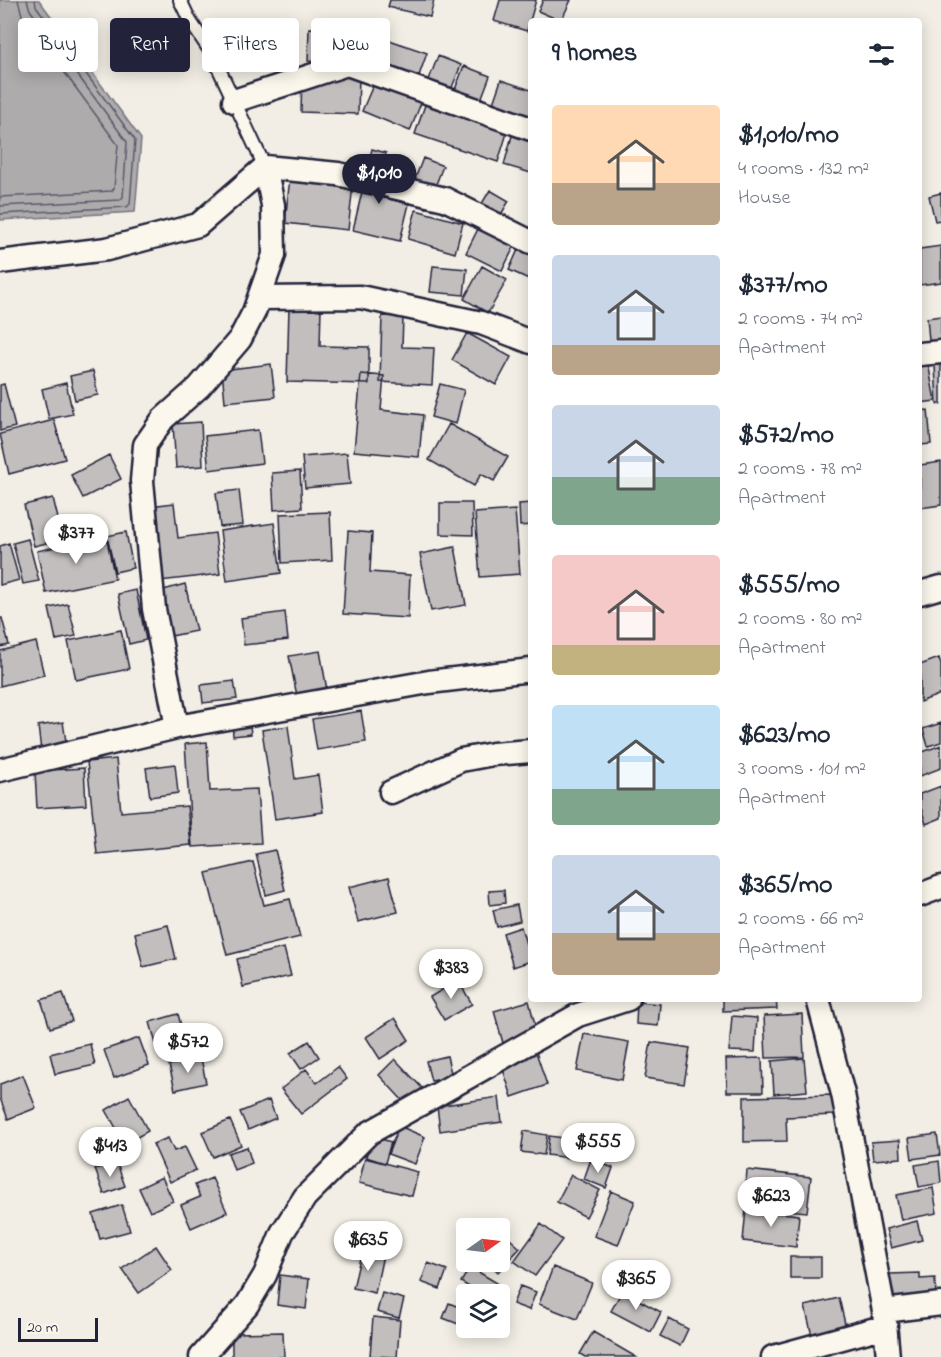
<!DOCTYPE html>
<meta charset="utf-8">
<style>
body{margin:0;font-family:"Indie Flower",sans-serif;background:#f6f6f7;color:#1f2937;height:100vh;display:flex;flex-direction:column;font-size:22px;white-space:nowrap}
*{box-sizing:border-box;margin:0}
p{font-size:20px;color:#747a83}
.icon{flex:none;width:33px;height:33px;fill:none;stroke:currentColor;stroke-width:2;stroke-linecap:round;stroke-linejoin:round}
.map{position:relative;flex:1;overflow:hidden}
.details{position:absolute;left:528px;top:18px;width:394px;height:984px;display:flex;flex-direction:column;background:#fff;border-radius:6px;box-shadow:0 3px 15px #0003}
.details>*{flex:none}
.hud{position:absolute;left:18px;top:18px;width:420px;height:54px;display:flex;gap:12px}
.needle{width:39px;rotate:76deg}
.fabs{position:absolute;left:456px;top:1218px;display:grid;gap:12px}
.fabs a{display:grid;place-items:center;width:54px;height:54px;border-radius:6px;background:#fff;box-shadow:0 3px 15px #0003;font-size:30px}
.scale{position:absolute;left:18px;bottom:15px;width:80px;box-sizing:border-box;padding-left:6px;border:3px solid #22223b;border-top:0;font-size:16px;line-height:21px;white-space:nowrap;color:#22223b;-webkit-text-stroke:4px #fbf7ec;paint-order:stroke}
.price{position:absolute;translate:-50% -51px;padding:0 14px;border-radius:21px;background:#fff;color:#222;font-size:20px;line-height:39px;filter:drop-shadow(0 2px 3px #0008)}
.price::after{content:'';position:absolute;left:50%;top:36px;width:18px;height:14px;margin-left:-9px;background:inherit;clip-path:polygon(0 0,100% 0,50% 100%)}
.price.selected{background:#22223b;color:#fff}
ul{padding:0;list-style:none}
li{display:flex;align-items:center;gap:18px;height:150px;padding:0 24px}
li span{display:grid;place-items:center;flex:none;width:168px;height:120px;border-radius:6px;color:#555}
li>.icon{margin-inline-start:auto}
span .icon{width:72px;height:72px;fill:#fffc;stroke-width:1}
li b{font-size:26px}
h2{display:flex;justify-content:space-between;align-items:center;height:72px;padding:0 24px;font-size:26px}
.chip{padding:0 21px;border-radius:6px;background:#fff;box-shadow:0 3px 15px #0003;font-size:21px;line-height:54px}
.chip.selected{background:#22223b;color:#fff}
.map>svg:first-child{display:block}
.water{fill:#aeabad;stroke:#76747f;stroke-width:1.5}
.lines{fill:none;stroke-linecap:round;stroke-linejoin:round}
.shore{stroke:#5a5969;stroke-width:1.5}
.building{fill:#c2bebe;stroke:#22223b;stroke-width:1.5}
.service-casing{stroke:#22223b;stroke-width:16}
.minor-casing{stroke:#22223b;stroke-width:27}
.service{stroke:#fbf7ec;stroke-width:12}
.minor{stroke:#fbf7ec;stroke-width:22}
</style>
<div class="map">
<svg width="941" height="1357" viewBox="0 0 941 1357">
<rect width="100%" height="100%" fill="#f2eee5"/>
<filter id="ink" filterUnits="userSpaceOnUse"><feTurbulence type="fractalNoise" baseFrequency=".0167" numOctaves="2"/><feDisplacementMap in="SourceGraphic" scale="12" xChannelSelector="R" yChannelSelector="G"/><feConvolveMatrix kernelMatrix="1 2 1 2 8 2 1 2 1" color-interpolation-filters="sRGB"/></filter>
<g filter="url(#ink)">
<path class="water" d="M0,0H39L141,139L135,212L0,220Z"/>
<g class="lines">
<path class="shore" d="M0,197L112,191L114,188L118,145L22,15L18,0
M0,206L120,200L123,197L127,142L30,10L27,0
M0,214L127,207L130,204L135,140L36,6L35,0"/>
</g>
<path class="building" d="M390,0H434L430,17L388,7Z
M500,0H536L527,31L494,21Z
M543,0H571L561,21L538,11Z
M309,28L358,29L357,62L308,61Z
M378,36L427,53L414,90L365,72Z
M438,56L461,65L444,107L422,98Z
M464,66L490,76L477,110L451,100Z
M302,73L359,75L358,114L301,112Z
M501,80L531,90V119L487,121Z
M374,83L421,103L410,131L362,111Z
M425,105L507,133L498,162L415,134Z
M513,132L531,137V173L504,165Z
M372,149L386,153L376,196L409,204L400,241L353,230Z
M423,158L443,166L427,208L407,200Z
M290,177L353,185L348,230L285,223Z
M490,190L509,201L493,228L474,217Z
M941,193V220L935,221L929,196Z
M416,210L463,223L455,253L408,239Z
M478,229L514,247L502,271L466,253Z
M521,243L531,248V280L509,270Z
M941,246V282L920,285V249Z
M433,266L467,269L464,295L430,292Z
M482,266L507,280L488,313L464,299Z
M289,306L321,307L320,346L369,347V384L287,382Z
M382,316L403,317L402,347L434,348L432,385L380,382Z
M941,316V362L931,363L927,318Z
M467,333L511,357L496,385L452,360Z
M924,341L935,401L920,403V342Z
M271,364L275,397L225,402L222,370Z
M935,365H941V404H937Z
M93,371L98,395L75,400L70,376Z
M361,374L384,376L381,410L423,415L419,457L354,451Z
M66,383L73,414L49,419L42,389Z
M4,384L15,427L0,431V385Z
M440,384L464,390L456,424L431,417Z
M928,410L931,444L920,445V411Z
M54,420L65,459L9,474L0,434Z
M201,422L203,466L176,468L173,424Z
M449,424L508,457L494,481L481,474L474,486L429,460Z
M258,430L262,463L209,470L205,436Z
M347,453L350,484L305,488L302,457Z
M109,455L121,479L83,498L71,475Z
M941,462V505L920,508V465Z
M300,471L302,508L274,510L272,473Z
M239,490L243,525L220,527L216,493Z
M53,498L63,539L34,546L24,505Z
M174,503L178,538L215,533L220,574L160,581L150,506Z
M440,503H472L473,535L440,534Z
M531,503V525L520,526L519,504Z
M515,510L520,574L480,577L475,513Z
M330,512L332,560L282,563L280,514Z
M274,523L281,573L227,581L220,531Z
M348,531L372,533L370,572L410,575L408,618L343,614Z
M126,532L133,568L115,572L107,536Z
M106,536L115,579L46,593L37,551Z
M28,539L39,581L23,584L13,543Z
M9,543L19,580L0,585V546Z
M455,547L466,605L431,611L420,554Z
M185,584L196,631L171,636L160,591Z
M136,590L146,640L129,644L118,594Z
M68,604L76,636L56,640L49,608Z
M285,612L288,640L244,645L241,618Z
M0,618H2L9,645L0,647Z
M121,630L129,669L76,680L68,641Z
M36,642L44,675L0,686V651Z
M320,651L327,690L297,696L289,656Z
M939,658L941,664V694L920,702V665Z
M234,681L237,699L203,703L201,685Z
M361,711L366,742L317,750L312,719Z
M249,718L251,734L233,736L232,720Z
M63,722L67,748L41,751L38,726Z
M941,723V742L928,746L923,729Z
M288,726L295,779L318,775L323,812L275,819L262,730Z
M207,742L210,791L257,789L261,843L192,847L185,744Z
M941,745V768L920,776V753Z
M116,759L121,812L187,806L191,845L97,854L87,762Z
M175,764L178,793L150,797L146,768Z
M84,768L86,805L37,808L35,771Z
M941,786V818L926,824L920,805V794Z
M275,850L285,890L266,895L256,854Z
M253,862L264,905L290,899L300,937L227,955L206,873Z
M389,877L398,912L358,922L349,887Z
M504,890L505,903L490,905L489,891Z
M517,905L520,921L497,927L493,910Z
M168,925L176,959L143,967L135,933Z
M521,927L531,961L513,967L503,933Z
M284,948L291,976L243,987L237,959Z
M458,980L472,1004L444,1020L430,997Z
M63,993L72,1021L50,1028L41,1000Z
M723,999H776L777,1009L723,1011Z
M529,1001L537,1033L503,1043L494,1011Z
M637,1002L660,1004L658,1026L636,1024Z
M178,1014L184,1037L156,1044L150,1022Z
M802,1014L804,1057L766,1058L764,1016Z
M732,1016L757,1018L755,1052L729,1051Z
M395,1018L409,1040L380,1059L366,1037Z
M584,1034L629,1042L622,1080L577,1071Z
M139,1038L149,1065L114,1078L104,1050Z
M309,1041L319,1057L301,1069L290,1053Z
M651,1042L690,1048L684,1084L645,1078Z
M90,1044L95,1065L55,1074L50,1054Z
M536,1052L547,1085L512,1097L501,1063Z
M447,1056L452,1077L431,1081L426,1061Z
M201,1058L206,1083L175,1090L169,1065Z
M762,1058L763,1092H727L726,1059Z
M804,1058L807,1091L774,1094L772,1061Z
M395,1059L422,1088L405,1103L379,1075Z
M338,1067L347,1079L301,1114L281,1089L306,1069L317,1083Z
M23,1075L36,1108L8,1119L0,1098V1084Z
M834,1095L835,1115L786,1117L787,1141L744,1142V1097Z
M129,1096L148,1131L125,1144L106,1110Z
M499,1097L502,1122L440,1131L437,1106Z
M269,1100L276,1118L248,1130L240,1112Z
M230,1120L241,1145L213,1157L202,1132Z
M399,1126L425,1137L415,1164L388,1154Z
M524,1131L547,1135L544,1155L521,1152Z
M937,1134L940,1155L912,1159L909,1138Z
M605,1135L606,1154L577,1157L575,1138Z
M371,1136L391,1142L385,1163L366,1157Z
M549,1136L571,1139L569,1158L547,1155Z
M168,1138L174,1151L185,1147L196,1170L170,1182L153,1144Z
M900,1140L901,1158L873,1160L871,1142Z
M247,1147L252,1163L234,1170L228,1153Z
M365,1158L418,1172L412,1196L359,1183Z
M591,1159L613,1168L606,1188L584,1179Z
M116,1161L125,1186L104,1194L95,1169Z
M939,1161L941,1183L919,1187L915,1165Z
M747,1170L811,1177L807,1212L744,1206Z
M571,1175L600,1190L586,1217L557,1202Z
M162,1177L173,1201L150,1212L139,1188Z
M212,1178L227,1212L191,1228L181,1205L200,1197L195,1185Z
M933,1188L937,1213L901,1220L896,1195Z
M611,1191L635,1201L618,1245L594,1236Z
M122,1205L130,1231L100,1239L93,1214Z
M746,1209L799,1215L796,1247L743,1241Z
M917,1221L922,1240L891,1248L886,1229Z
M541,1224L562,1240L535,1276L514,1261Z
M501,1231L520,1248L498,1272L488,1262H500Z
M156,1246L172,1270L139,1293L122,1269Z
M362,1250L383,1255L375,1293L353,1288Z
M790,1257H821V1278H790Z
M428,1263L447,1270L440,1289L421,1282Z
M470,1267L497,1283L490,1294H480L461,1282Z
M553,1267L592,1283L577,1319L539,1304Z
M920,1273V1279L935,1278L936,1296L892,1307L890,1274Z
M280,1275L309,1279L306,1309L277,1305Z
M520,1286L536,1292L529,1310L513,1304Z
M622,1291L661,1312L651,1332L611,1311Z
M382,1293L404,1299L399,1318L377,1312Z
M839,1298L846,1328L812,1336L805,1306Z
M449,1303L466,1310V1327L443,1318Z
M373,1317L400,1320L397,1357L370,1356Z
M669,1319L688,1329L680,1346L660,1336Z
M283,1332L284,1357H232V1333Z
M593,1332L636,1357H585L580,1354Z"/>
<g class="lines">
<g class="service-casing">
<path id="service" d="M180,0L190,21L211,52L265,167"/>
</g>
<g class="minor-casing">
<path id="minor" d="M234,101L347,64L531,129
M0,262L107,249L198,225L265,167L338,174L445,199L531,242
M259,298L360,297L481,323L531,342
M920,354L941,352
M920,593L941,587
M177,727L154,609L142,481L145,445L163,419L199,387L240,339L254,312L274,255L273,205L265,167
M0,770L177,727L429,682L531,670
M391,792L461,760L493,754L531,751
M920,895L941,887
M818,999L843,1094L884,1311L888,1357
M884,1311L941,1304
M201,1357L247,1305L265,1275L282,1233L305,1197L369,1133L578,1015L628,999
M773,1357L886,1326"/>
</g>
<use href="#service" class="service"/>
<use href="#minor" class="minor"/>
</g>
</g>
</svg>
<div class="fabs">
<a><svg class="needle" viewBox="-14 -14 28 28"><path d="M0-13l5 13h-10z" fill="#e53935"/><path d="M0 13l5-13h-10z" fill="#747a83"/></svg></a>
<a><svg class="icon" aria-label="layers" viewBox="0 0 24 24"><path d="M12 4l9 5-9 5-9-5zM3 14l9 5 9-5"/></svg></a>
</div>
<div class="scale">20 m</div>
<b class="price selected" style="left:379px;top:205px">$1,010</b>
<b class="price" style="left:76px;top:565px">$377</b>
<b class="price" style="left:451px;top:1000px">$383</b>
<b class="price" style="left:188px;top:1074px">$572</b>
<b class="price" style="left:598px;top:1174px">$555</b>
<b class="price" style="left:110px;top:1178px">$413</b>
<b class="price" style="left:771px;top:1228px">$623</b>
<b class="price" style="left:368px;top:1272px">$635</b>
<b class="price" style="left:636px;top:1311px">$365</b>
<div class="hud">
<a class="chip">Buy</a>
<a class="chip selected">Rent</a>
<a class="chip">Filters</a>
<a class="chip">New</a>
</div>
<section class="details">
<h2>9 homes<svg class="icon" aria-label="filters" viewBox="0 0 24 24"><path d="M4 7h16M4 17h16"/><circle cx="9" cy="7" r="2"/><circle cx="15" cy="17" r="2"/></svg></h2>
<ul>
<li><span style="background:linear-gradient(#ffd9b3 65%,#b9a48a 0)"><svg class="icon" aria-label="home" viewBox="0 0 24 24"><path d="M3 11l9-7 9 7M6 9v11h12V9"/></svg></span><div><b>$1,010/mo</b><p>4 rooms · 132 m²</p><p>House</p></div></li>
<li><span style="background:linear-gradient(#c9d6e8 75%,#b9a48a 0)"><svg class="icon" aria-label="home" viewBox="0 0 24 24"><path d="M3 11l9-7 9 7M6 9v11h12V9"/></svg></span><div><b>$377/mo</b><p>2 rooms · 74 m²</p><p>Apartment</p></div></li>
<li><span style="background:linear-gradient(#c9d6e8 60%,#7fa58c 0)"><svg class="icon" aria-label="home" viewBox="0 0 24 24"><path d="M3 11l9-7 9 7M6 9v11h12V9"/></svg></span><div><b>$572/mo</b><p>2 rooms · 78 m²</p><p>Apartment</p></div></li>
<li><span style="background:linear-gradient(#f6c9c9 75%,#c2b280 0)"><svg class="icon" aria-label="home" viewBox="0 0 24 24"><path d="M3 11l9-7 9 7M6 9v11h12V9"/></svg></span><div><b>$555/mo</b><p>2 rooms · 80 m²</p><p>Apartment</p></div></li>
<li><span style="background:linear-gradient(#bfe0f5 70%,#7fa58c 0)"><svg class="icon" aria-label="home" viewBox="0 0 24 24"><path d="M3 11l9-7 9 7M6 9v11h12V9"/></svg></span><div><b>$623/mo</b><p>3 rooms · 101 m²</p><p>Apartment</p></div></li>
<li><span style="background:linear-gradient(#c9d6e8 65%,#b9a48a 0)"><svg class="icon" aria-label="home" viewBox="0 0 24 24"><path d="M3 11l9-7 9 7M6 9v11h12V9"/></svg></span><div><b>$365/mo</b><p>2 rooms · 66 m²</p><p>Apartment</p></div></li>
</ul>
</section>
</div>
